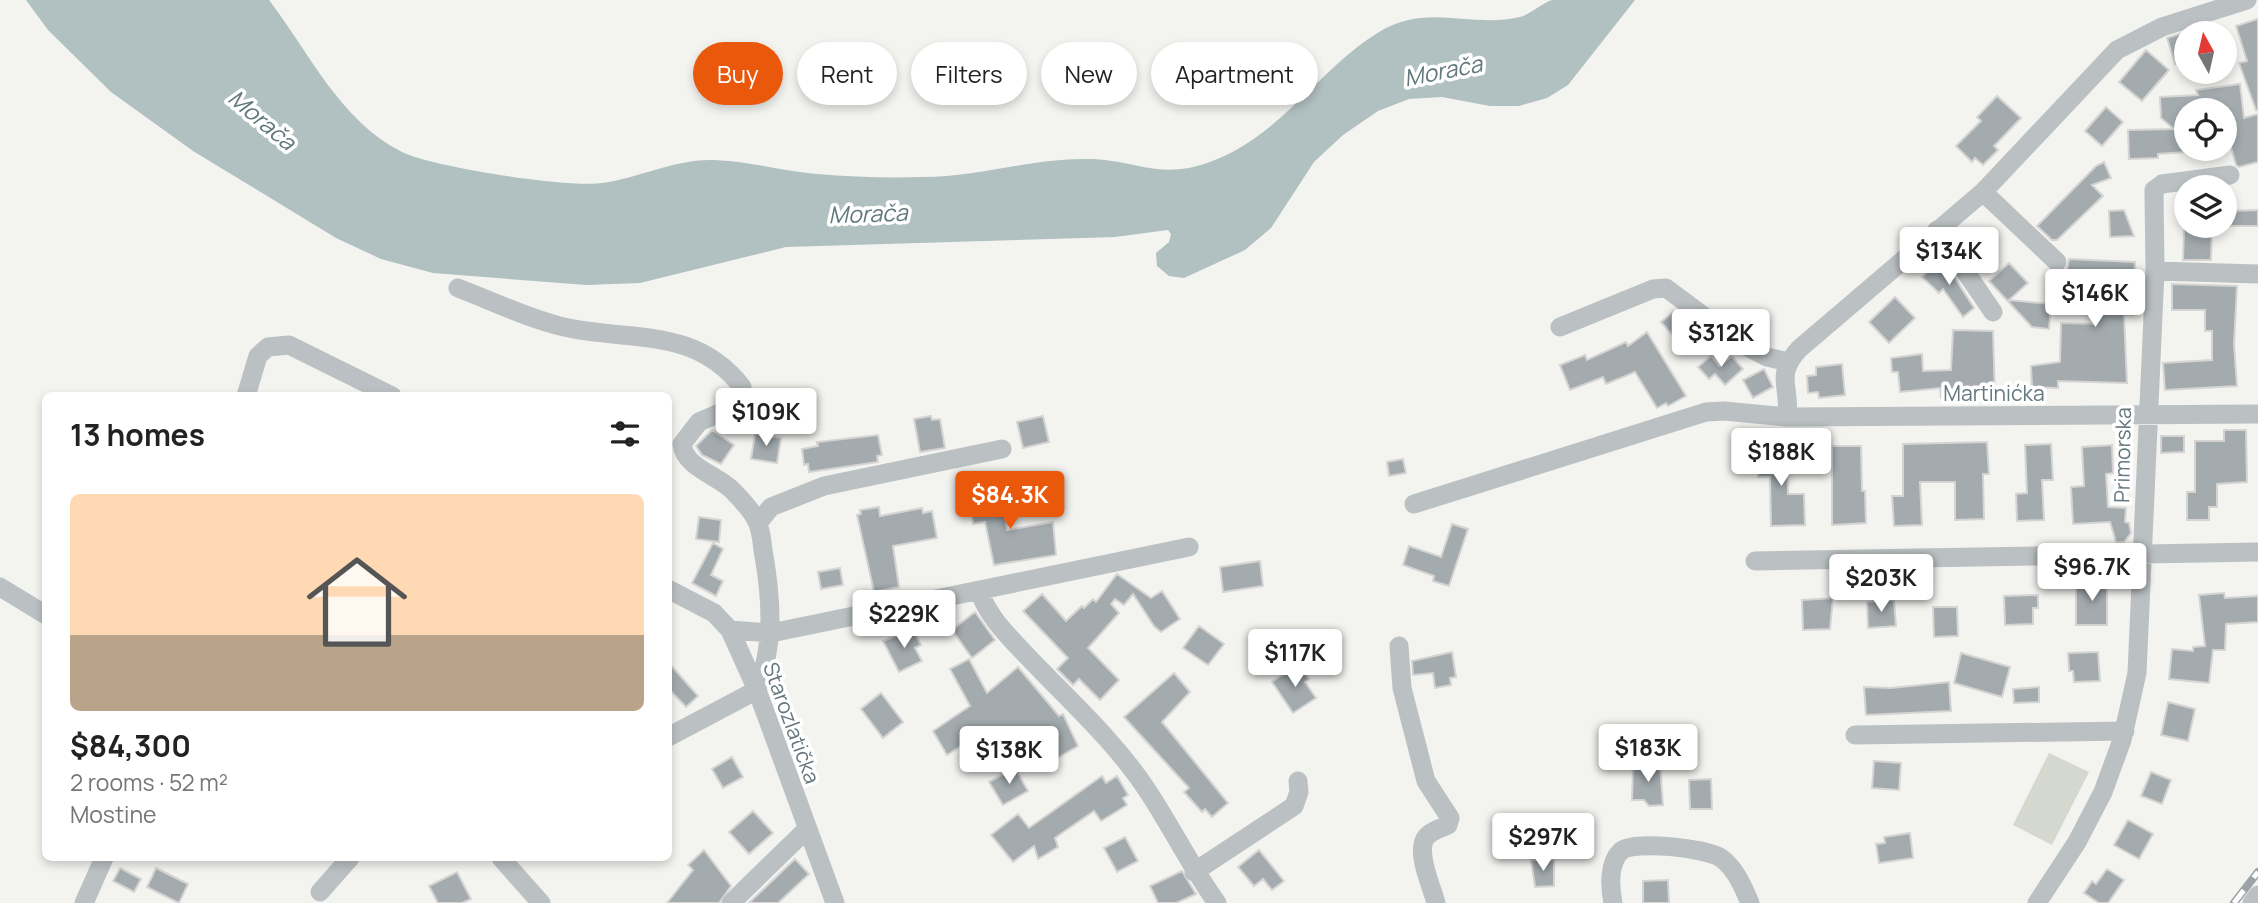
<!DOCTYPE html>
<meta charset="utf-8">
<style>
body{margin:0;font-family:Manrope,sans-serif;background:#f2f2f2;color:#222;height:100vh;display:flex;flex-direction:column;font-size:26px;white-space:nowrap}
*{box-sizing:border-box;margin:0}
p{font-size:23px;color:#767676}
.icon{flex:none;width:38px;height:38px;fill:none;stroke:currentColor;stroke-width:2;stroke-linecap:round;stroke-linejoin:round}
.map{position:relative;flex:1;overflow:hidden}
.sheet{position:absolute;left:42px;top:392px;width:630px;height:469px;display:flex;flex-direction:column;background:#fff;border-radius:10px;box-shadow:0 4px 10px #0003}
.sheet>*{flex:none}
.guide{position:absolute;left:693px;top:42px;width:665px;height:63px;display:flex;gap:14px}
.needle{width:46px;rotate:352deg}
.buttons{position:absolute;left:2174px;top:21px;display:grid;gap:14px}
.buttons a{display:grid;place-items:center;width:63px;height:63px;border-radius:50%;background:#fff;box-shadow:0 4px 10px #0003;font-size:35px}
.price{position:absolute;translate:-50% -60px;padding:0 16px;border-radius:7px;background:#fff;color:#222;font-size:23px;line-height:46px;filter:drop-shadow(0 2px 4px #0008)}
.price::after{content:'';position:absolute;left:50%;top:42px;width:21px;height:16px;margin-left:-10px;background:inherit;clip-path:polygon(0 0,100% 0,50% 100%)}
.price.selected{background:#ea580c;color:#fff}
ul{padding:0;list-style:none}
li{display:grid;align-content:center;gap:14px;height:371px;padding:0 28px}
li span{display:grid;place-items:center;height:217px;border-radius:10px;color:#555}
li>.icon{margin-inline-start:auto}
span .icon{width:126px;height:126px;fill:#fffc;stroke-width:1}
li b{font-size:30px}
h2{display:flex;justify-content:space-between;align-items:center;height:84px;padding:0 28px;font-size:30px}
.tag{padding:0 24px;border-radius:32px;background:#fff;box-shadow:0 4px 10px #0003;font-size:24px;line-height:63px}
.tag.selected{background:#ea580c;color:#fff}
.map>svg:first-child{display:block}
.green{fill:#d4d8cf}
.water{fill:#b1c0c1}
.building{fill:#a3abae;stroke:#d5d4d3;stroke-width:2}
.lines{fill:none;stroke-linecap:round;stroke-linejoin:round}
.minor{stroke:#bbc0c2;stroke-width:19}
.rail-casing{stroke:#9ba3a6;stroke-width:8}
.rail{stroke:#fff;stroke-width:5;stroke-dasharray:16;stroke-linecap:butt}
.labels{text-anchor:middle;stroke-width:7;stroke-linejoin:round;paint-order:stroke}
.street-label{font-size:21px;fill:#65777e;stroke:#fff}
.water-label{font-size:23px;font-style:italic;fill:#61797b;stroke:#fff}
</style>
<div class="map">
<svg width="2258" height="903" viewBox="0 0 2258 903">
<rect width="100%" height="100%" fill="#f3f3f0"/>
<path class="green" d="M2049,753L2089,772L2052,845L2013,825Z"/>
<path class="water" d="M26,0H269C309,52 340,121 402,152C432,167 568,188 602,183C639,178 675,159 713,160C747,161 783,171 817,174C852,177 888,178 923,177C978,177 1033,158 1088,159C1132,159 1159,180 1207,163C1279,139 1317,70 1379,32C1428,2 1470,29 1520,17C1531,14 1542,3 1552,0C1572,0 1614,0 1635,0L1568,85L1547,98L1519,106H1490L1442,97L1409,99L1378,111L1343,135L1314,162L1271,228L1245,250L1184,278L1169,276L1157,266L1156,253L1169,242L1171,234L1168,230L1115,237L786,247L640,283L586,285L433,273L381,259L336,238L193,151L111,92L48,30Z"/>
<path class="building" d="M2258,19V110H2256L2239,63L2247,61L2236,26Z
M2186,32V51L2175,64L2167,38Z
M2146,50L2169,70L2142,101L2119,82Z
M2240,84L2244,118L2258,114V162L2239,167L2236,165L2224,122V110H2186V152L2158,154V158L2129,159L2128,130L2174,129L2161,118L2160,97L2198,95L2196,90Z
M1997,96L2021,118L1994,146L1998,150L1983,165L1975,158L1972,162L1956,146L1981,121L1977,117Z
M2106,107L2123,122L2102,146L2085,131Z
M2104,162L2111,178L2092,185L2103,196L2057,240H2052L2037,226L2096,166Z
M2124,210L2134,236L2110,237L2109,211Z
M2258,210V226H2230V211Z
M2184,229L2212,231L2211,260H2183Z
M2069,259L2135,262L2133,315H2124L2127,383L2058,381V388L2032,387L2031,366L2060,362L2061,323L2096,324L2095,282L2065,281Z
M1938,261L1955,278L1974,308L1963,317L1943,289L1939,293L1922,277Z
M2009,263L2028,283L2009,300L2051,304L2049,329L2032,327L1989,281Z
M2172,284L2237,286L2234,344L2237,386L2165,390L2163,363L2212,360V331H2205V310H2172Z
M1895,297L1915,318L1889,343L1869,322Z
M1673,312L1687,331L1676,339L1661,322Z
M1953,330L1993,331L1995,396L1941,398L1940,388L1900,392L1898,372H1892L1891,358L1922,354L1923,371L1951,370Z
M1647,332L1686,396L1668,406L1666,403L1657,408L1635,372L1606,384L1603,377L1570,390L1560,365L1585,355L1587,360L1626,342L1628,346Z
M1711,356L1719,366L1732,356L1743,369L1725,385L1715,374L1709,379L1698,367Z
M1842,364L1845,395L1819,398L1818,392L1808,393L1807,376L1816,375V367Z
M1764,369L1773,387L1753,398L1743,380Z
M931,416L932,420L940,419L945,448L920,452L914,419Z
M1043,416L1049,442L1023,448L1017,422Z
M712,430L734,445L721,464L702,455L696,446Z
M2224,430H2246L2247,482L2217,484V507H2209V520H2187V492H2195V441H2224Z
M755,434L781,438L777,463L751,459Z
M878,435L882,455L877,456L878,462L809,472L808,464L804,465L802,449L818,446L817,442Z
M2161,436H2184V452L2161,453Z
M1987,442L1989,474H1983L1984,519L1955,520V482H1920L1922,525L1894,526L1892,496H1903V444Z
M2051,444L2053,480H2042L2044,520L2017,521L2016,494L2027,493L2025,445Z
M2112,445L2113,473L2106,474L2108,507L2126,508L2125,522L2129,523L2131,533L2124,542H2116L2110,522L2073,524L2071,487L2084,486L2082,447Z
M1832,446H1861L1862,491H1865L1866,523L1832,525Z
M1758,448H1787L1788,494H1804L1805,525L1771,526L1770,477H1758Z
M1403,459L1406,473L1389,476L1387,462Z
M1001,488L1007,530L1053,522L1056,555L994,565L985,522L973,524L968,494Z
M879,507L880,516L922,508L923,513L932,511L937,538L893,546L899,587L874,592L857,515L861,514L860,510Z
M699,517L721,520L719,542L696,539Z
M1452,524L1468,529L1449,586L1433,581L1434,576L1403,565L1409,546L1441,557Z
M713,543L723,549L711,575L723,581L716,596L692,583Z
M1260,561L1263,586L1223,592L1220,567Z
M840,568L843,585L821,589L818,572Z
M1117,574L1151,598L1162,591L1180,619L1161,632L1154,626L1133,594L1124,605L1115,599L1111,604L1119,613L1088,648L1119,680L1100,700L1079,679L1073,685L1057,669L1068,658L1023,611L1042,594L1066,621L1082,606L1084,608L1093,599L1096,602Z
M2076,580H2107V625H2076Z
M2224,593L2225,598L2258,596V622L2226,624L2225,650H2213L2209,683L2169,679L2172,649L2193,651V647L2205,646L2199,595Z
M2038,595V608H2033V624L2005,625L2004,596Z
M1833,598L1830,629L1803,630L1802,600Z
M1894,600L1896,626L1868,628L1867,602Z
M1933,607H1957L1958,636L1934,637Z
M975,612L995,640L972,658L952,630Z
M1199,626L1224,644L1208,665L1183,648Z
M913,629L921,645L915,648L922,661L899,672L883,641Z
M1452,652L1456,677L1450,678L1451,685L1435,688L1433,673L1413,675L1412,661Z
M2098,652L2100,681L2074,682L2073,671H2069L2068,653Z
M1961,653L2010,667L2002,697L1954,683Z
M969,659L987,693L1018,667L1059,716L1063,714L1078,746L1047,764L1038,747L1029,751L1015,727L996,739L989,728L947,755L933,731L970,706L950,669Z
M668,662L698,696L686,707L668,688Z
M1299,664L1309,679L1305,682L1316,698L1293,713L1272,682Z
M1174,673L1190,692L1162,722L1228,803L1212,817L1205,809L1202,812L1184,792L1189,788L1124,717Z
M1949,682L1951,711L1866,715L1864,687L1891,688Z
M2039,687V702L2014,703L2013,689Z
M881,693L903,722L883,738L861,709Z
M2168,702L2195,709L2188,741L2161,735Z
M732,757L743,777L723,788L712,769Z
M1874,761L1901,763L1899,790L1872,788Z
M1660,764L1663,805L1649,806L1644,800H1632L1633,766Z
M1015,768L1028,791L1003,805L989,782Z
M2151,772L2171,780L2162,804L2141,796Z
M1102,776L1106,783L1117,776L1128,795L1123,798L1127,805L1101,821L1094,811L1055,838L1058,847L1038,859L1034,846L1013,862L991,835L1018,814L1029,828Z
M1711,779L1712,809H1690L1689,780Z
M753,811L773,833L749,854L729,832Z
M2128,820L2153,834L2139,859L2114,845Z
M1910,833L1913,858L1879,863L1876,844L1885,843L1884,837Z
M1125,837L1138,861L1117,872L1104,848Z
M704,850L731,886L719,903H667L693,870L688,865Z
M1259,850L1284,881L1272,890L1263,879L1254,886L1238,867Z
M795,859L809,874L778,903H749Z
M1531,860H1554V886L1535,887Z
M120,868L141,879L134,892L113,881Z
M156,868L188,884L179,903L147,887Z
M2107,869L2124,880L2108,903H2099L2084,893L2092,881L2096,884Z
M1182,871L1196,894L1176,903H1158L1150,886Z
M457,872L471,899L462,903H438L429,886Z
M1668,880L1669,903H1643V881Z"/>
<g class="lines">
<path class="minor" d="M2247,0L2162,27L2117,50L1983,192L1799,349C1774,377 1791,386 1787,417L2258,414
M1983,192L2057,262
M1937,230L1993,312
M2155,271L2258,274
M458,288C492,301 529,319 564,327C631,342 695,326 742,387L738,405L699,422L682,444C684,467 717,475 732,490C740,498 754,513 758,524C762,534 762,546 764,556C772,603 774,646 757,690L668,737
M1560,327L1653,289L1666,288L1740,343L1767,357L1788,362
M246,396L258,356L268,347L289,345L392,396
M1414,504L1706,412L1724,411L1787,417
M758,523L771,507L824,486L1002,449
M1755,561L2258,552
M0,587L46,615
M668,589L714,613L730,630L757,690L835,903
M980,592C987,616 1011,639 1028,657C1069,700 1117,743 1149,793C1173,830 1192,868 1217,903
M730,630L771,633L1189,547
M1399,646L1402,688L1426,781L1450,818L1448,825C1441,828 1432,831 1427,836C1414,850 1432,887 1436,903
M1855,735L2125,731
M501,858L541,903
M1194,872L1294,806L1299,792L1298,781
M320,892L350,858
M84,903L104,858
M731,903L806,830
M1613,903C1610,888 1608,863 1621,851C1633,840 1707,848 1721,858C1736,869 1743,887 1750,903
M2037,903L2077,842L2103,792L2122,740L2137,673L2155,271L2154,190L2162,184L2230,175
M2252,903L2258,895"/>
<g class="rail-casing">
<path id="rail" d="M2234,903L2258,872"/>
</g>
<use href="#rail" class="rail"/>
</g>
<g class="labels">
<g class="street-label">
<text x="1994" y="401">Martinićka</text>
<text transform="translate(2123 455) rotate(-89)" y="7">Primorska</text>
<text transform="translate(791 723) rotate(70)" y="7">Starozlatička</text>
</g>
<g class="water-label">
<text transform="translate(1443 71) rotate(-11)" y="8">Morača</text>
<text transform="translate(262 120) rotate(40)" y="8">Morača</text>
<text transform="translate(868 214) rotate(-2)" y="8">Morača</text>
</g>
</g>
</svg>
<div class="buttons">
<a><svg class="needle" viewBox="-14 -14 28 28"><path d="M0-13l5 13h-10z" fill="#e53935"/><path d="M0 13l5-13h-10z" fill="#767676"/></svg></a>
<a><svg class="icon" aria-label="locate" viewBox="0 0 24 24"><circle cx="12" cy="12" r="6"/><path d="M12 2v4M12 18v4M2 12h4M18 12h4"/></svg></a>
<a><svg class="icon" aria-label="layers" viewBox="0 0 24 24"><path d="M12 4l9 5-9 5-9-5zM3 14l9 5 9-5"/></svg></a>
</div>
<b class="price" style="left:1949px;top:287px">$134K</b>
<b class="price" style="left:2095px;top:329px">$146K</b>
<b class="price" style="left:1721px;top:369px">$312K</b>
<b class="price" style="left:766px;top:448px">$109K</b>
<b class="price" style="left:1781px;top:488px">$188K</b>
<b class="price selected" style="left:1010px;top:531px">$84.3K</b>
<b class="price" style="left:2092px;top:603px">$96.7K</b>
<b class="price" style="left:1881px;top:614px">$203K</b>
<b class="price" style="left:904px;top:650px">$229K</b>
<b class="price" style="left:1295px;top:689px">$117K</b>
<b class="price" style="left:1648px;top:784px">$183K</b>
<b class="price" style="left:1009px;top:786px">$138K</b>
<b class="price" style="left:1543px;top:873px">$297K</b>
<div class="guide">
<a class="tag selected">Buy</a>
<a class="tag">Rent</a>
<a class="tag">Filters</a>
<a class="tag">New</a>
<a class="tag">Apartment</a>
</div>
<section class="sheet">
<h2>13 homes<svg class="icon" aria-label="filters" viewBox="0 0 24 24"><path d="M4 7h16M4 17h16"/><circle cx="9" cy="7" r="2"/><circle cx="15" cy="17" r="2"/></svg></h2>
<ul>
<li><span style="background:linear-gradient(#ffd9b3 65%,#b9a48a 0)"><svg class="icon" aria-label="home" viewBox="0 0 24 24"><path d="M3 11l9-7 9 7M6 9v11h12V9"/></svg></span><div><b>$84,300</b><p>2 rooms · 52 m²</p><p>Mostine</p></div></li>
</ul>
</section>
</div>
